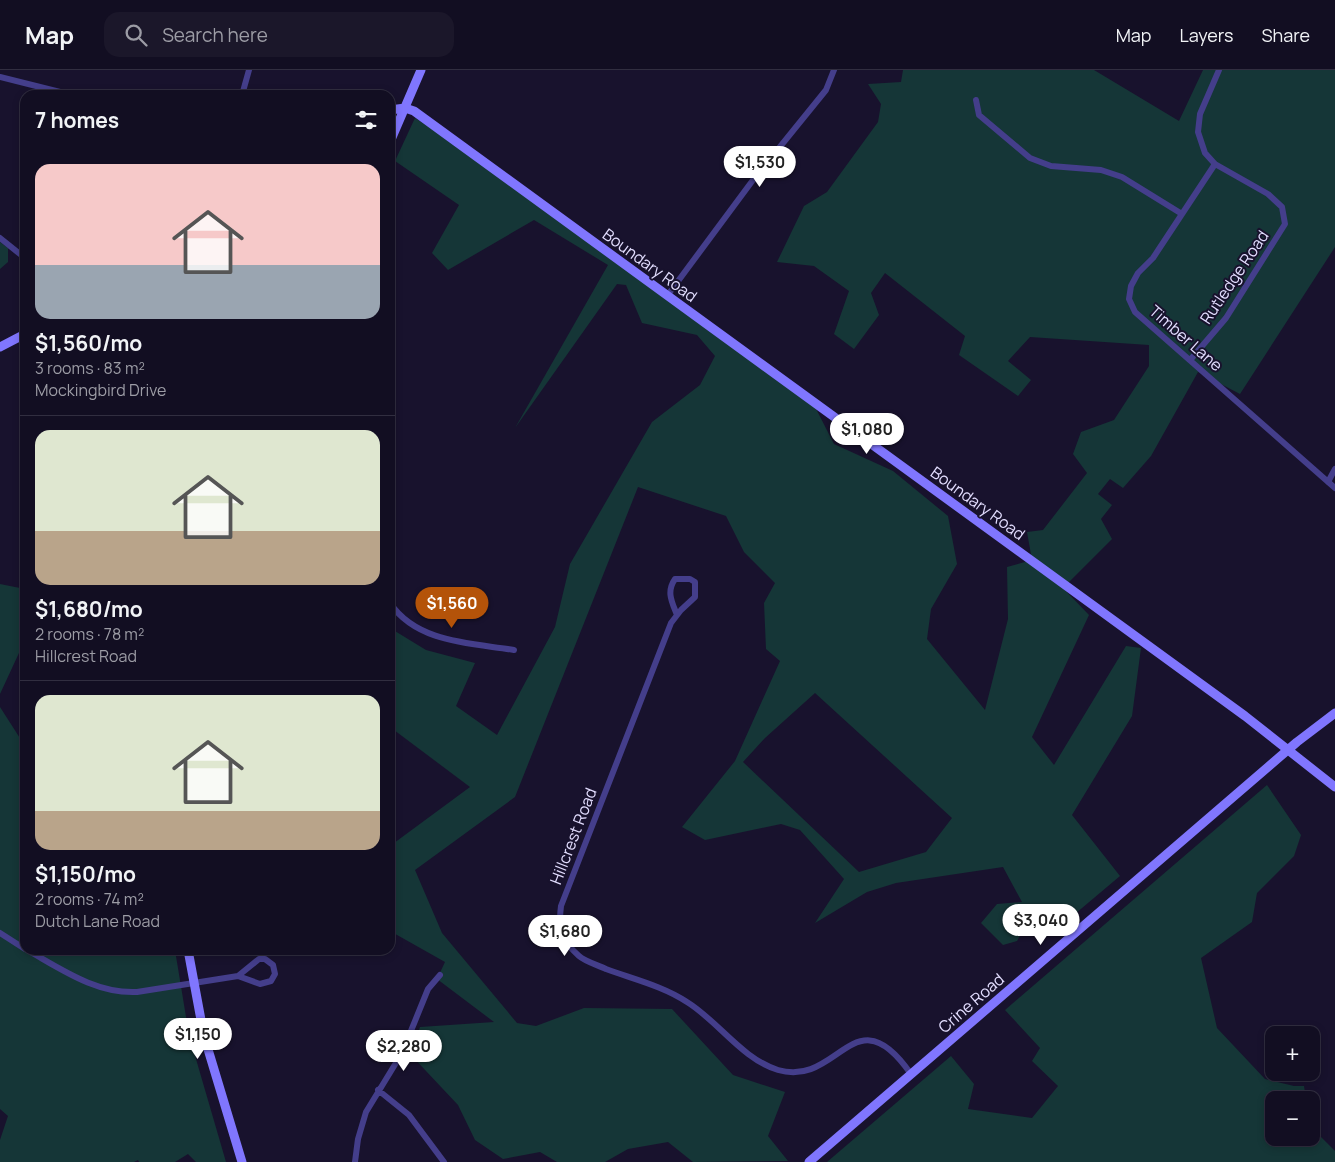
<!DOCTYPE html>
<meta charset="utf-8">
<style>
body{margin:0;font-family:Manrope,sans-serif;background:#1b172a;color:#f1f3f6;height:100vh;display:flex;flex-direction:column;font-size:19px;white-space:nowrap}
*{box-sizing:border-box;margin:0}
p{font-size:16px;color:#9c9ca5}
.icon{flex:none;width:28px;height:28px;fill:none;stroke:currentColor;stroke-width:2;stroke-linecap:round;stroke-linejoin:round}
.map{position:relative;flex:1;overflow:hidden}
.side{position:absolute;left:20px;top:20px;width:375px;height:865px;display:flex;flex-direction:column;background:#120e22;border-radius:15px;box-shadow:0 2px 8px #0003,0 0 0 1px #312e40}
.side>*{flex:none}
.buttons{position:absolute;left:1265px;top:956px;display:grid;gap:10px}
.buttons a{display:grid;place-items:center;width:55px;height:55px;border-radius:10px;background:#120e22;box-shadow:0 2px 8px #0003,0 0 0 1px #312e40;font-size:25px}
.price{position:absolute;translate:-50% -42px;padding:0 11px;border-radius:18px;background:#fff;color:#222;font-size:16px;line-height:32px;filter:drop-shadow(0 1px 2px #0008)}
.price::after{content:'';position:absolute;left:50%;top:30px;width:15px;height:11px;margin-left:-8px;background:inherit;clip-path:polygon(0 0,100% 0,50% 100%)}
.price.on{background:#b45309;color:#fff}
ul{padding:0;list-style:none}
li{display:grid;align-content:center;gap:10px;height:265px;padding:0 15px}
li+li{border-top:1px solid #312e40}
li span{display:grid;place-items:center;height:155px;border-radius:15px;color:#555}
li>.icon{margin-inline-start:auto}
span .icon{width:90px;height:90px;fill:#fffc;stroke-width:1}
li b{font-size:21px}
h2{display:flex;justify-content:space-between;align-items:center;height:60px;padding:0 15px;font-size:21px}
header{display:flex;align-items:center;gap:30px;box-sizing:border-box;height:70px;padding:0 25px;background:#120e22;border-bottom:1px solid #312e40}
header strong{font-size:24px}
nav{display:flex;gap:28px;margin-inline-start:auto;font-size:18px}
.search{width:350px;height:45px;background:#1b172a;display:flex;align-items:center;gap:12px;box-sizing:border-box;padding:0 18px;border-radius:15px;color:#9c9ca5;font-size:19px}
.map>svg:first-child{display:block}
.green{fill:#153637;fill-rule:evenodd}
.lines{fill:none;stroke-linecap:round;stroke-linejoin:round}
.street{stroke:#443e8b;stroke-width:6}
.secondary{stroke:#8076fe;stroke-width:9}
.labels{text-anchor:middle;stroke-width:4;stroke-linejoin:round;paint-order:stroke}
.street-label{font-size:16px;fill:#e3deff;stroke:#18122d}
</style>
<header>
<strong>Map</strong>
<div class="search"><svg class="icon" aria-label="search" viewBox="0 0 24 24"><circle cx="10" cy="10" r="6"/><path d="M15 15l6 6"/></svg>Search here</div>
<nav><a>Map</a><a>Layers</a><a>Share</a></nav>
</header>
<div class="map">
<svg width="1335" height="1092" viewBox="0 0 1335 1092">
<rect width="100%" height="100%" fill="#18122d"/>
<path class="green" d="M903,0H1094L1179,51L1203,0H1335V177L1240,324L1198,302L1151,386L1123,418L1110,409L1098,424L1112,435L1101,449L1112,469L1063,518L1089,545L1032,667L1054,695L1126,576L1141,578L1132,646L1072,745L1120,806L1069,849L1036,837L1017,871L1003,875L981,853L997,834L1022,832L1003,797L896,813L867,822L815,853L844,809L800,760L781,754L705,770L682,757L735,691L780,591L766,579L764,533L775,513L744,482L726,446L638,417L515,727L415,800L442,863L517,953L536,956L584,938L672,939L733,1005L785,1022L768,1066L788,1091L693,1092L668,1072L628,1079L605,1092H557L540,1082L503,1089L475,1070L458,1035L410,984L420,957L494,952L437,909L445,892L390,861V776L470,717L390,657V558L426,580L475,593L456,636L497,665L555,557L570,494L652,352L700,315L715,286L697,265L642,253L626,215L617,214L515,358L608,195L534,150L448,200L432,183L459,135L395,91L415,48L477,88L811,329L834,374L893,401L948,446L957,494L931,539L927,569L985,640L1008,549L1007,497L1032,490L1027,462L1043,460L1087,403L1073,384L1081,362L1114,350L1149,296V275L1030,267L1008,291L1031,310L1018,326L959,285L965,266L885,203L871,223L879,245L854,279L834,264L849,221L814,196L777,192L804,136L827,122L878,52L881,34L868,14L901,12ZM815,623L952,748L926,782L859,802L743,692L765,668Z
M0,172L8,178V192L0,199Z
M0,514L25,519V570L0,624Z
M0,637L25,676V880H175L189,965L226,1092H196L188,1084L175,1092H139L138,1090L134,1092H0V1070L8,1046L0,1039Z
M1267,715L1301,765L1294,786L1257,823L1252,852L1201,888L1217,958L1265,1009L1294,1016H1304L1306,1030H1274V1068H1311V1057L1335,1081V1092H827L951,986L974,1014L968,1039L1032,1048L1058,1016L1032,991L1040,978L1005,940Z"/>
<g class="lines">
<path class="street" d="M0,7L72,25
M242,25L249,0
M976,30L979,45L1030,88L1051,96L1101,100L1122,107L1182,144
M1215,94L1153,188L1138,203L1131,216L1129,229L1135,242L1335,418
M0,168L25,188
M667,226L753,110L826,20L834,0
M1191,289L1226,248L1285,154L1282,137L1268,124L1215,94L1205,83L1198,62L1200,44L1219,0
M1328,412L1335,399
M390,533C417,573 471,573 514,580
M677,545C672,532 666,522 675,509H690L695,512V527L681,540L671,553L561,836C558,859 561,870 579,886C586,892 598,895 606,899C633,909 663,916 687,932C718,951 742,989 778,1000C839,1018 854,922 911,1004
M0,863L25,879
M27,880C61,899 96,924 137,922L238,906
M259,889H265L273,895L275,904L271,911L260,914L238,906Z
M378,1020L409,1045L444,1092
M355,1092L358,1069L366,1042L402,983L428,919L440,905"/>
<path class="secondary" d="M390,40L405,38L414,41L1245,646L1335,717
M390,72L421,0
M0,277L25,264
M188,880L204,966L242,1092
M809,1092L1297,672L1335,643"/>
</g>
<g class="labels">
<g class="street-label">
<text transform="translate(650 195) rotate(36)" y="6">Boundary Road</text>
<text transform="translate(1234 207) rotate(-56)" y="6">Rutledge Road</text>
<text transform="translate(1186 268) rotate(41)" y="6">Timber Lane</text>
<text transform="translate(978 433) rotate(36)" y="6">Boundary Road</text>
<text transform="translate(573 766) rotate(-69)" y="6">Hillcrest Road</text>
<text transform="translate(971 933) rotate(-41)" y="6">Crine Road</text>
</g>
</g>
</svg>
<div class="buttons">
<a>+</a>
<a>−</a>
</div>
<b class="price" style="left:760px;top:118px">$1,530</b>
<b class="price" style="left:867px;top:385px">$1,080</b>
<b class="price on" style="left:452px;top:559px">$1,560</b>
<b class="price" style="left:1041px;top:876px">$3,040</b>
<b class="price" style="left:565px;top:887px">$1,680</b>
<b class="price" style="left:198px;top:990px">$1,150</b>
<b class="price" style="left:404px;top:1002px">$2,280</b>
<section class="side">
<h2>7 homes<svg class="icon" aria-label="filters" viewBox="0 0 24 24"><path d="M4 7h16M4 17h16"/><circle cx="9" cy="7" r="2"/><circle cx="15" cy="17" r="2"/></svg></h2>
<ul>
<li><span style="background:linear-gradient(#f6c9c9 65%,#9aa5b1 0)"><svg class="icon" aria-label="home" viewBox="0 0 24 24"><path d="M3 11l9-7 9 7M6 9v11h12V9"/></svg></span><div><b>$1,560/mo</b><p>3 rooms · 83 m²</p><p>Mockingbird Drive</p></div></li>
<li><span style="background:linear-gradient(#dfe7d0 65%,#b9a48a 0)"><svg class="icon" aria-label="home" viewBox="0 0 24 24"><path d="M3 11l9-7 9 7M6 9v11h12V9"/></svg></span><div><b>$1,680/mo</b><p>2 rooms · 78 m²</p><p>Hillcrest Road</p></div></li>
<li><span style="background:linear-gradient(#dfe7d0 75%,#b9a48a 0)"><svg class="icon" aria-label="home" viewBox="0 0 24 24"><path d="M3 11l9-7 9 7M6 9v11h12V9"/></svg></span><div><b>$1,150/mo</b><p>2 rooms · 74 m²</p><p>Dutch Lane Road</p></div></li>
</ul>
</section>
</div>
